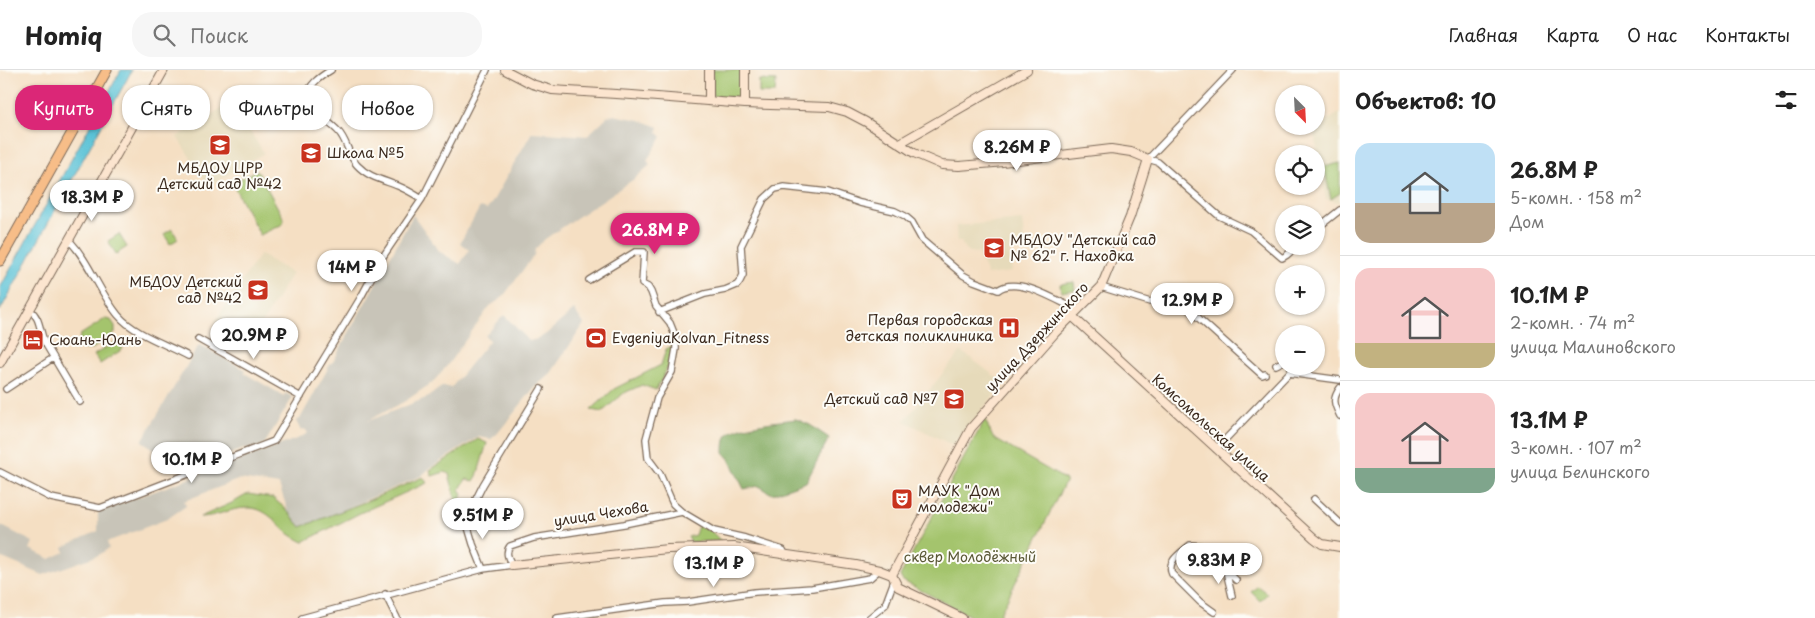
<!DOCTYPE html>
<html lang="ru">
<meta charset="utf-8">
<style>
body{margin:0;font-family:"Playpen Sans",sans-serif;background:#f6f6f6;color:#222;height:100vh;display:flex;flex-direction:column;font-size:19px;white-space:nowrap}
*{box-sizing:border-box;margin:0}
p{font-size:16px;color:#767676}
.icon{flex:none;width:28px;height:28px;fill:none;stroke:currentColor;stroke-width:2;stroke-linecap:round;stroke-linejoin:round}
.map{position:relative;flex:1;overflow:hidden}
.details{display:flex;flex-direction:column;background:#fff;width:475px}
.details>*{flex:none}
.banner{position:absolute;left:15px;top:15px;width:475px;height:45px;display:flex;gap:10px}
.needle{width:32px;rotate:156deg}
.controls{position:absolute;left:1275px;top:15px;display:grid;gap:10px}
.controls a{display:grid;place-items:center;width:50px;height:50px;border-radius:50%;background:#fff;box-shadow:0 1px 4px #0004;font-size:25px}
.price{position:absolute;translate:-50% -42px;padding:0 11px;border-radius:18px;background:#fff;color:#222;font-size:16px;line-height:32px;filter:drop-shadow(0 1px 2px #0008)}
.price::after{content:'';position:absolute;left:50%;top:30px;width:15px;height:11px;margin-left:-8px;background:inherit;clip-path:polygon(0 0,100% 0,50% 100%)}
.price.on{background:#db2777;color:#fff}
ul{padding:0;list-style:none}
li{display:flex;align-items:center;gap:15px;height:125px;padding:0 15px}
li+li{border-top:1px solid #e0e0e0}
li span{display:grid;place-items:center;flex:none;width:140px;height:100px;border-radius:15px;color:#555}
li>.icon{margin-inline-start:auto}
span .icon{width:60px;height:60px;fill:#fffc;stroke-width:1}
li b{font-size:21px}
h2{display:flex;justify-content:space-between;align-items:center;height:60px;padding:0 15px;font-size:21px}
.tag{padding:0 18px;border-radius:20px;background:#fff;box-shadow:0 1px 4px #0004;font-size:18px;line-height:45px}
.tag.on{background:#db2777;color:#fff}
header{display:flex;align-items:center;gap:30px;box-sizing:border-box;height:70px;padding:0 25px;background:#fff;border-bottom:1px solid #e0e0e0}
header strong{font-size:24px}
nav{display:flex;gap:28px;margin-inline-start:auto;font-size:18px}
.search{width:350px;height:45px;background:#f6f6f6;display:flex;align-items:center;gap:12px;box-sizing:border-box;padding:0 18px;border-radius:20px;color:#767676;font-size:19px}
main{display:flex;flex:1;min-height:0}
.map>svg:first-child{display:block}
.built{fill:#e6daba}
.industrial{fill:#c8c4b8}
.green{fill:#a4c46d;stroke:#707746}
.forest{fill:#83aa60;stroke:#5f6a3f}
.water{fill:#59c1d5;stroke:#4a767a}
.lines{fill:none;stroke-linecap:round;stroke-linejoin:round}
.street-casing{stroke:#7c6958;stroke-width:8}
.secondary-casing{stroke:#7c6958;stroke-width:10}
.primary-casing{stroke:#7c6958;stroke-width:11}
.street{stroke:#fff;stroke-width:5.5}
.secondary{stroke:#fce5cf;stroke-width:8}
.primary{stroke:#f7bd88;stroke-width:9}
.labels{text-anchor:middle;stroke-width:4;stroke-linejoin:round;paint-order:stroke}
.poi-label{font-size:14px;fill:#3b2a1e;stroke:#fdfcf7;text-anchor:start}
.street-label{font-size:14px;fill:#3b2a1e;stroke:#fdfcf7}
.park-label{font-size:14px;fill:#5a5836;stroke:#fdfcf7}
</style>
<header>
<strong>Homiq</strong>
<div class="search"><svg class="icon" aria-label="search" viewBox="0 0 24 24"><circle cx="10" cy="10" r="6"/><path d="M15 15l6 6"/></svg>Поиск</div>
<nav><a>Главная</a><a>Карта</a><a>О нас</a><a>Контакты</a></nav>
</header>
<main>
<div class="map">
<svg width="1340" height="548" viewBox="0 0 1340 548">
<rect width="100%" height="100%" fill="#fdfcf7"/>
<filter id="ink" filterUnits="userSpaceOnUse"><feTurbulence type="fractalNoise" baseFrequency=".02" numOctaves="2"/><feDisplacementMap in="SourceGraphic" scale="10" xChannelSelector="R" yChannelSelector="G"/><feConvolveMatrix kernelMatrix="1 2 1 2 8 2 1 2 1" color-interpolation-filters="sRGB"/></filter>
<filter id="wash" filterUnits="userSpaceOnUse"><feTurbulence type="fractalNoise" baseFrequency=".0096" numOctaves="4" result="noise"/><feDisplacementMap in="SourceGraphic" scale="20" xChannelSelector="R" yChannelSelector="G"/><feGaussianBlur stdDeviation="1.12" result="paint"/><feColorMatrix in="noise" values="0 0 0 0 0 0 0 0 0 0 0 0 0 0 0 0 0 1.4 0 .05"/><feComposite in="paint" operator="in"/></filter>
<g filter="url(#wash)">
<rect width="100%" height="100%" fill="#f5dfc3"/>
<path class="built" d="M231,32L264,83L209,116L177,67Z
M1340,43V131L1338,132L1326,129L1313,58Z
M1022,150L1025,180L1010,182L1012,202L987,205L978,183L968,182L965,179L961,172H957L956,156Z
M260,184L292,203L252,271L215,251Z
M961,281L1004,313L952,375L904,351Z"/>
<path class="industrial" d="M613,45L640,50L659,57L657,62L662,67L647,90L650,95L634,109L545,169L535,179L534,185L502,228L490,236L446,297L433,312L407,330L366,352L426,328L443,316L451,318L490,270L485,266L504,245L529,271L538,269L546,264L574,240L584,254L551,303L534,318L497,364L491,369L478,367L430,398L421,406L295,461L279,415L240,409L184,431L186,436L167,449L107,472L109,478L99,485L43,505L0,487V455L33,472L30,479L50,489L65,482L63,477L98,461V442L299,368L308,363L305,359L301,361L296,351L300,349L331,293L333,292L413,145L440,182L460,194L469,180L460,173L480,137L487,139L490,136L532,62L587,66L608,46Z
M199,275L246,300L244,303L284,326L285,323L293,327L265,373L259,377L247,378L203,393L187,388L180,396L142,371Z"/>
<path class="green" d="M713,0H742L741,27H717L712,25Z
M759,10L776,11L775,23H759Z
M1340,93V123L1331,129L1324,97Z
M257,100L284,149L283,154L260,165L232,113Z
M172,159L178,169L170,174L164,164Z
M119,164L127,177L116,184L108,171Z
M1074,212L1075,220L1061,222L1060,214Z
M105,249L111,250L115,256V263L92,279L85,280L79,271L80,265Z
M118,270L123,279L100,294L94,285Z
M672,276L670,293L656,320L642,315L624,323L602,342L591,340L614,319L661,295L666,279Z
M985,349L993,368L1066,410L998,548H974L905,512L902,510L900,506Z
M478,369L487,373L477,406L474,411L466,409L460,419L463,424L457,434L449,404L445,402L432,406L430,400Z
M423,407L427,413L360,443L303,472C298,469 291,466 286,461C275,451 264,437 247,438C230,438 217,447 200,447L234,432L248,424L273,428L286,439L301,457L367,431Z
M698,456L711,461L721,471L691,472L688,467L695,465Z
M1258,516L1267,524L1260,531L1251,522Z"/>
<path class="forest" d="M796,349L810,355L829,368L806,412L772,424L759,416L744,419L729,389L724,383C724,378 724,372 726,367C731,355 783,351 796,349Z"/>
<path class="water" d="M121,0H132L0,241V218Z"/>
</g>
<g filter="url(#ink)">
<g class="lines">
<g class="street-casing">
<path id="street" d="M331,0C318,8 310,14 305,28C313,42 326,49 338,61C347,70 348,85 357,95C368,107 383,110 398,116C406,119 414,124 422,129
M1233,0L1148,89L1158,92L1219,146L1251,161L1282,188L1287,185L1297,176
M1316,159L1340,140
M69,170C90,192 99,222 118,245C134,264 166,274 188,286
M589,210L635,182H644L642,214L648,217L651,222L656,236L670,253L676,268V279L672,302L657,328L646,369L648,388L660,404L673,434L682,442L714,461L745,468L783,480L785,484
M1101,217L1150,232L1175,227L1262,305L1265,304
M30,240C41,248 39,261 45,273L80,332
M659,242L705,224L725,220L737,215L740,211L743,205L741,176L764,129L775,119L784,117L828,122L860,133L895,141L905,146L912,152L922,170L963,205L974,211L998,220C1017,205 1058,231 1077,240
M198,269L301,327
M1276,295L1284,291
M1289,303L1340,310
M1340,318C1332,329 1334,334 1340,346
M6,319L53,288
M1216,379L1289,303L1293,296
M0,402L51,428L100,438L274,371L361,227L382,188L422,129L487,0
M1314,429L1340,453
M483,499L473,474L465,447L470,441L483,415L541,319
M1226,501L1232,526
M385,524L397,548
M1214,542L1200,532L1172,504C1166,491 1181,483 1190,475L1202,476L1236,510
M302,548L483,499L512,495C508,488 505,482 510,476L534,468L624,454L682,442
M557,548L665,533L688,532L755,522L812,518L870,508L879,500
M869,548L885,535L894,511"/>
</g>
<g class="secondary-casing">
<path id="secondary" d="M505,0L532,14L552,20L632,25L745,34L829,37L847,42L866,52L914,83L942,95L959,96L994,93L1111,79L1131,82L1148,89L1130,147L1101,217L1055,263L971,358L892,505
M709,31V0
M745,34V0
M900,73L1027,0
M1072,246L1314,468L1322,474L1340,477
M0,293L164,0
M512,495L668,479L734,477L856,495L879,500L892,505
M892,505L898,517L962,548"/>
</g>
<g class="primary-casing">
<path id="primary" d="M0,191L107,0"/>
</g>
<use href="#street" class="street"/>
<use href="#secondary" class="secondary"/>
<use href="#primary" class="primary"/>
</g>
</g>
<defs>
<g id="school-square" transform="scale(1.125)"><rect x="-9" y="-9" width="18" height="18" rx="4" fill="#c8321e" stroke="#fdfcf7"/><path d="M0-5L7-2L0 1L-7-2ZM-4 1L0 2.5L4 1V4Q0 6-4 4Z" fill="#fff"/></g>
<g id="hospital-square" transform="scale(1.125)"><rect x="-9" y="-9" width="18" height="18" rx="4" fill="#c8321e" stroke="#fdfcf7"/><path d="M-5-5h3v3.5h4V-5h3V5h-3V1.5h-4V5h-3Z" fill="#fff"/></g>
<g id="stadium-square" transform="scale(1.125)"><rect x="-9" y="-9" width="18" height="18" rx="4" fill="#c8321e" stroke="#fdfcf7"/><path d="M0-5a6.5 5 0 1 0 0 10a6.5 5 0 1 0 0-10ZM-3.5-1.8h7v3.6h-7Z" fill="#fff"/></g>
<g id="hotel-square" transform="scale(1.125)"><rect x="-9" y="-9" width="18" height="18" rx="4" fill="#c8321e" stroke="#fdfcf7"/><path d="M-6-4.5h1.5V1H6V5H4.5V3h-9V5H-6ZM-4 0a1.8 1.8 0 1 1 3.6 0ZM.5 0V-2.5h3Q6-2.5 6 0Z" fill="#fff"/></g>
<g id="theatre-square" transform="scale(1.125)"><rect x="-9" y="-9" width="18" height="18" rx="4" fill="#c8321e" stroke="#fdfcf7"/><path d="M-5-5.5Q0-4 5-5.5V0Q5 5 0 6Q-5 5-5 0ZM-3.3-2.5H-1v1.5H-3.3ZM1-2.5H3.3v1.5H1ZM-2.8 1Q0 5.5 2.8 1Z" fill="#fff"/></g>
</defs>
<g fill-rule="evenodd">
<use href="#school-square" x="220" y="75"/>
<use href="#school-square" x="311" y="83"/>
<use href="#school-square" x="994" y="178"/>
<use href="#school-square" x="258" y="220"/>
<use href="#hospital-square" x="1009" y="258"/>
<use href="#stadium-square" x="596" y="268"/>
<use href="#hotel-square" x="33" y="270"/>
<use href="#school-square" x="954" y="329"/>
<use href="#theatre-square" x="902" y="429"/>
</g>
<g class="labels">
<g class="poi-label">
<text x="327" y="88">Школа №5</text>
<text x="220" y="103" text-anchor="middle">МБДОУ ЦРР<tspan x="220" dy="16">Детский сад №42</tspan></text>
<text x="1010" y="175">МБДОУ "Детский сад<tspan x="1010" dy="16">№ 62" г. Находка</tspan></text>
<text x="242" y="217" text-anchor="end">МБДОУ Детский<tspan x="242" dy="16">сад №42</tspan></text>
<text x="993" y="255" text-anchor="end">Первая городская<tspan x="993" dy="16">детская поликлиника</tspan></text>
<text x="612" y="273">EvgeniyaKolvan_Fitness</text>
<text x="49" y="275">Сюань-Юань</text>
<text x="938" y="334" text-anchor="end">Детский сад №7</text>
<text x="918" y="426">МАУК "Дом<tspan x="918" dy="16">молодежи"</tspan></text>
</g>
<g class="street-label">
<text transform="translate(1037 267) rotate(-47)" y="5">улица Дзержинского</text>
<text transform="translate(1211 358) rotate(42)" y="5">Комсомольская улица</text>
<text transform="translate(601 444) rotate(-9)" y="5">улица Чехова</text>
</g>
<g class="park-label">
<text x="970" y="492">сквер Молодёжный</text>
</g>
</g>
</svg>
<div class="controls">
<a><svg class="needle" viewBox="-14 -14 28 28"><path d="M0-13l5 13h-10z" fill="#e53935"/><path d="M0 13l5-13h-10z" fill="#767676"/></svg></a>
<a><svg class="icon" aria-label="locate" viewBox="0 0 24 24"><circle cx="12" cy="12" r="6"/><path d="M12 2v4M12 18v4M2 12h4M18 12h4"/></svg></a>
<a><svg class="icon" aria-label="layers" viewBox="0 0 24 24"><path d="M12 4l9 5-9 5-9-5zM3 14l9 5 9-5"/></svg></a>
<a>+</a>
<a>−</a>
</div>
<b class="price" style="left:1017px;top:102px">8.26M ₽</b>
<b class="price" style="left:92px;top:152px">18.3M ₽</b>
<b class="price on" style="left:655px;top:185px">26.8M ₽</b>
<b class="price" style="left:352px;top:222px">14M ₽</b>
<b class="price" style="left:1192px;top:255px">12.9M ₽</b>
<b class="price" style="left:254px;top:290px">20.9M ₽</b>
<b class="price" style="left:192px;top:414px">10.1M ₽</b>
<b class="price" style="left:483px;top:470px">9.51M ₽</b>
<b class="price" style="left:1219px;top:515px">9.83M ₽</b>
<b class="price" style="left:714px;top:518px">13.1M ₽</b>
<div class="banner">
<a class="tag on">Купить</a>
<a class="tag">Снять</a>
<a class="tag">Фильтры</a>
<a class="tag">Новое</a>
</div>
</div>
<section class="details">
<h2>Объектов: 10<svg class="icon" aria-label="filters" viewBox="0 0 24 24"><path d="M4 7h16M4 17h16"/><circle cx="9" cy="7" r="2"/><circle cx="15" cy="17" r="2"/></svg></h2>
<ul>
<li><span style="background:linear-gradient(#bfe0f5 60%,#b9a48a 0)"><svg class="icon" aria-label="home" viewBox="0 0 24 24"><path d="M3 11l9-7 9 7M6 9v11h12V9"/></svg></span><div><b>26.8M ₽</b><p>5-комн. · 158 m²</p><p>Дом</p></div></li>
<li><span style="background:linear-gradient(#f6c9c9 75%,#c2b280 0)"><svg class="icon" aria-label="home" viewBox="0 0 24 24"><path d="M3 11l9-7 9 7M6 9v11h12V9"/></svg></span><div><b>10.1M ₽</b><p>2-комн. · 74 m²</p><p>улица Малиновского</p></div></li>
<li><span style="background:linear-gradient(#f6c9c9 75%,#7fa58c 0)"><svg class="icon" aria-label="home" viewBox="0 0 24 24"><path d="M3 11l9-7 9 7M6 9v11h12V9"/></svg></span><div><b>13.1M ₽</b><p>3-комн. · 107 m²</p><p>улица Белинского</p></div></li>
</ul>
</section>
</main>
